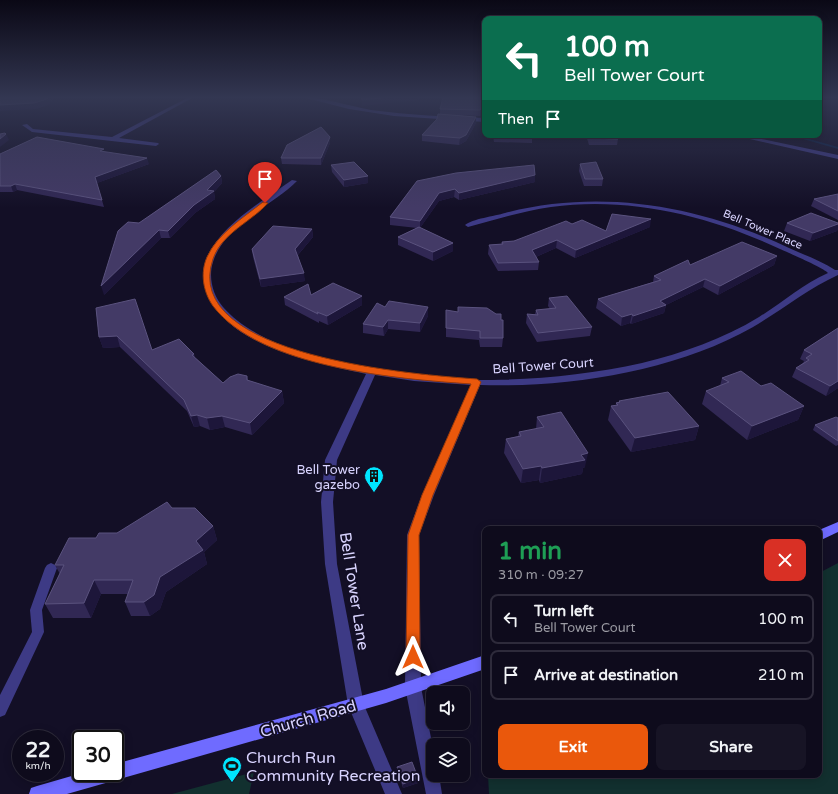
<!DOCTYPE html>
<meta charset="utf-8">
<style>
:root{--surface:#0e0b1c;--page:#171425;--text:#f1f3f6;--muted:#9b9ba3;--line:#2e2b3b;--accent:#ea580c}
body{margin:0;font-family:"Varela Round",sans-serif;background:var(--page);color:var(--text);height:100vh;display:flex;flex-direction:column;font-size:15px;white-space:nowrap}
*{box-sizing:border-box;margin:0}
p{font-size:13px;color:var(--muted)}
.icon{flex:none;width:22px;height:22px;fill:none;stroke:currentColor;stroke-width:2;stroke-linecap:round;stroke-linejoin:round}
.map{position:relative;flex:1;overflow:hidden}
.details{position:absolute;left:482px;top:526px;width:340px;height:252px;display:flex;flex-direction:column;background:var(--surface);border-radius:8px;box-shadow:0 2px 10px #0003,0 0 0 1px var(--line)}
.details>*{flex:none}
.banner{position:absolute;left:482px;top:16px;width:340px;height:122px;border-radius:8px;box-shadow:0 2px 10px #0003,0 0 0 1px var(--line);background:#0b6e4f;color:#fff;overflow:hidden}
.fabs{position:absolute;left:426px;top:686px;display:grid;gap:8px}
.fabs a{display:grid;place-items:center;width:44px;height:44px;border-radius:8px;background:var(--surface);box-shadow:0 2px 10px #0003,0 0 0 1px var(--line);font-size:20px}
.speed{position:absolute;left:12px;top:730px;display:flex;gap:8px;font-size:20px;font-weight:700;text-align:center}
.speed>*{display:grid;place-content:center;width:52px;height:52px;border-radius:50%;background:var(--surface);box-shadow:0 2px 10px #0003,0 0 0 1px var(--line);line-height:1}
.speed small{font-size:10px;font-weight:400}
.speed .limit{border:2px solid #111;border-radius:6px;background:#fff;color:#111}
.pin{position:absolute;display:grid;place-items:center;width:34px;height:34px;color:#fff;margin:-41px -17px;border-radius:50% 50% 50% 0;rotate:-45deg;box-shadow:0 0 4px #0007}
.pin .icon{rotate:45deg}
.me{position:absolute;width:44px;margin:-22px;rotate:0deg;stroke-linejoin:round;filter:drop-shadow(0 0 3px #0008)}
.turn{display:flex;align-items:center;gap:14px;height:84px;padding:0 16px;font-size:18px}
.turn .icon{width:52px;height:52px;stroke-width:2.5}
.turn b{display:block;font-size:28px;line-height:34px}
.then{display:flex;align-items:center;height:38px;padding:0 16px;background:#0003;gap:8px;font-size:15px}
.round{display:grid;place-items:center;flex:none;width:42px;height:42px;border-radius:8px;background:var(--page)}
.head{display:flex;align-items:center;justify-content:space-between;height:68px;padding:0 16px}
h1{font-size:24px;font-weight:700;line-height:30px;color:#1e9e55}
.button{display:flex;gap:8px;margin-top:auto;padding:8px 16px}
.button a{flex:1;height:46px;border-radius:8px;background:var(--accent);color:#fff;font-size:16px;font-weight:700;line-height:46px;text-align:center}
.button a+a{background:var(--page);color:var(--text)}
ul{padding:0;list-style:none}
li{display:flex;align-items:center;gap:12px;height:50px;margin:0 8px 6px;padding:0 8px;border:2px solid var(--line);border-radius:8px}
li div{flex:1}
li b{display:block;font-size:15px}
li em{font-style:normal}
.map>svg:first-child{display:block}
.green{fill:#12302f}
.lines{fill:none;stroke-linecap:round;stroke-linejoin:round}
.stream{fill:#0c2248;fill-rule:evenodd}
.lane{fill:#3d3a85;fill-rule:evenodd}
.street{fill:#3d3a85;fill-rule:evenodd}
.secondary{fill:#6f6bff;fill-rule:evenodd}
.wall{fill:#312854}
.shaded-wall{fill:#1d163a}
.building{fill:#433a66;stroke:#5a527e}
.route{fill:#ea580c;stroke:#983908}
.labels{text-anchor:middle;stroke-width:4;stroke-linejoin:round;paint-order:stroke}
.far-street-label{font-size:11px;fill:#d9d4ff;stroke:#130f26}
.street-label{font-size:13px;fill:#d9d4ff;stroke:#130f26}
.poi-label{font-size:13px;fill:#d9d4ff;stroke:#130f26;text-anchor:end}
.near-street-label{font-size:16px;fill:#d9d4ff;stroke:#130f26}
.near-poi-label{font-size:16px;fill:#d9d4ff;stroke:#130f26;text-anchor:start}
</style>
<div class="map">
<svg width="838" height="794" viewBox="0 0 838 794">
<rect width="100%" height="100%" fill="#130f26"/>
<g class="green">
<path d="M838 563V794H489L488 775H819V573Z"/>
<path d="M254 772 249 794H172Z"/>
</g>
<g class="lines">
<path class="stream" d="M789 135H795L838 147V149Z"/>
<path class="lane" d="M51 563 55 565 57 568 42 610 44 632 5 715 0 717V695L32 632 30 610 45 568 47 565Z"/>
<g class="street">
<path d="M189 97H194L119 138 158 143 159 144 156 146 32 132 22 125 27 124 33 129 112 137Z"/>
<path d="M302 97C322 97 350 106 371 110 409 115 447 117 485 118V122L394 116 349 109Z"/>
<path d="M732 135H743L838 155V159Z"/>
<path d="M292 180 297 181C272 206 224 225 213 262 208 278 213 295 223 307 272 364 420 380 492 380 543 379 593 374 642 363 683 353 723 339 759 317 782 303 803 284 828 273 824 268 789 253 780 249 710 216 629 196 551 207 522 211 495 220 468 227L465 225C472 219 495 216 505 213 602 188 700 206 789 248 804 255 822 261 835 270H838V275C803 291 774 317 740 334 664 373 564 388 480 385L434 495 419 535 421 687 433 748V775H439L442 794H426L405 687 407 535 422 495 471 385 414 381 375 375 337 460 333 502 337 564 364 705 402 794H385L348 705 325 564 321 502 325 460 366 374C316 363 235 348 209 298 202 285 201 270 207 257 223 223 263 201 292 180Z"/>
</g>
<g class="secondary">
<path d="M838 522V532L819 541V530Z"/>
<path d="M485 655V669L386 703 67 794H29L31 788 37 786 82 773H115V764L386 689Z"/>
</g>
</g>
<g class="wall">
<path d="M485 97V107L480 116 459 115 476 117V123L466 141 459 145 422 141V135L437 119 440 114V109Z"/>
<path d="M493 135H532V143L494 142Z"/>
<path d="M586 135H615L618 139 617 145H589Z"/>
<path d="M330 137V143L321 165 282 164 281 158Z"/>
<path d="M105 152 149 164 97 183 104 207 17 190 13 192H0V154Z"/>
<path d="M580 164 603 179 602 186H584L579 171Z"/>
<path d="M331 165 368 176V183L344 187 332 172Z"/>
<path d="M221 176 222 183 214 192 215 199 195 213 170 238H161L104 295 139 223Z"/>
<path d="M417 181 535 182 459 200 454 197 439 201 420 228 453 243V251L433 261 398 245V237L417 228 390 225V217Z"/>
<path d="M838 194V220L811 206 814 199Z"/>
<path d="M787 223H838V228L837 231 810 241 784 231Z"/>
<path d="M572 224 606 231 650 227 575 258 556 248 536 257 539 262 538 270 498 271 488 254 489 245 501 244 502 242 514 241Z"/>
<path d="M312 229 313 237 298 255 305 281 261 287 253 257 252 249Z"/>
<path d="M777 256 774 265 718 295 703 287 666 305 664 313 631 324 630 323 621 326 596 308 598 299 653 282 654 276 690 265Z"/>
<path d="M311 295 362 296V305L328 325 319 321V323L285 305 284 297Z"/>
<path d="M549 298 592 327 590 336 537 342 526 323 527 314H535L536 310 550 309 548 306Z"/>
<path d="M385 307 428 316 420 332 388 329 384 336 363 333V324Z"/>
<path d="M96 308 152 350 194 354 195 358 223 383 247 376 248 381 282 391 284 403 252 435 225 427 210 430 200 426 194 427 187 411 120 347 103 348 99 337Z"/>
<path d="M446 310 503 338 502 347H480L479 340 446 337Z"/>
<path d="M838 328V388L826 396 792 377 796 368 803 363 804 361 800 359 804 350Z"/>
<path d="M722 378 761 386 804 406 798 420 747 440 702 404 706 391 720 386Z"/>
<path d="M619 401 699 426 695 440 631 452 608 420 611 406 616 405V403L619 402Z"/>
<path d="M537 417 585 467 583 468 582 474 540 483 539 480 521 483 504 453 506 439 518 436 519 432 536 429Z"/>
<path d="M838 418V445L836 446 813 430 815 425Z"/>
<path d="M172 508 213 526 217 540 204 552 207 564 166 592 160 609 150 616H131L125 602 128 594H101L91 618H53L45 604 60 574 55 565 96 538 117 533Z"/>
<path d="M397 767 418 778V783L403 788 398 772Z"/>
</g>
<g class="shaded-wall">
<path d="M49 97H54L49 105 36 109 0 111V105Z"/>
<path d="M389 97H419V100L362 106V100Z"/>
<path d="M485 101V107L480 116V110Z"/>
<path d="M476 117V123L466 141 459 145 460 138Z"/>
<path d="M6 134 9 140 0 147V139Z"/>
<path d="M330 137V143L321 165V158Z"/>
<path d="M147 158 149 164 97 183 95 177Z"/>
<path d="M535 175V182L459 200V193Z"/>
<path d="M221 176 222 183 214 192 215 199 195 213 170 238 168 231Z"/>
<path d="M368 176V183L344 187V180Z"/>
<path d="M15 184 17 190 13 192 11 186Z"/>
<path d="M455 189 454 197 439 201 420 228V221L439 193Z"/>
<path d="M651 219 650 227 575 258 576 250Z"/>
<path d="M838 224V228L837 231 810 241 813 233Z"/>
<path d="M312 229 313 237 296 257 295 249Z"/>
<path d="M159 230 161 238 104 295 101 286Z"/>
<path d="M557 240 556 248 531 259 532 250Z"/>
<path d="M453 243V251L433 261V252Z"/>
<path d="M777 256 774 265 718 295 720 286Z"/>
<path d="M304 273 305 281 261 287 260 279Z"/>
<path d="M705 279 703 287 666 305 664 313 631 324 633 316 660 301Z"/>
<path d="M362 296V305L328 325 327 316Z"/>
<path d="M428 307V316L420 332V323Z"/>
<path d="M632 314 630 323 621 326 622 317Z"/>
<path d="M388 320V329L384 336 383 327Z"/>
<path d="M117 336 120 347 103 348 99 337Z"/>
<path d="M838 381V388L826 396 830 386Z"/>
<path d="M282 391 284 403 252 435 250 423Z"/>
<path d="M804 406 798 420 747 440 752 426Z"/>
<path d="M197 415 200 426 194 427 191 416Z"/>
<path d="M222 416 225 427 210 430 207 418Z"/>
<path d="M699 426 695 440 631 452 635 438Z"/>
<path d="M588 453 585 467 583 468 582 474 540 483 542 468 581 455Z"/>
<path d="M541 466 539 480 521 483 523 469Z"/>
<path d="M213 526 217 540 204 552 207 564 166 592 160 609 150 616 144 602 160 577 196 541Z"/>
<path d="M94 580 101 594 91 618 84 603Z"/>
<path d="M418 778V783L403 788V784Z"/>
</g>
<g class="building">
<path d="M0 97H49L47 99 34 103 0 105Z"/>
<path d="M361 97H389L362 100Z"/>
<path d="M443 97H485V101L480 110 440 109Z"/>
<path d="M438 114 476 117 466 135 460 138 422 135 437 119Z"/>
<path d="M321 127 330 137 321 158H281L287 145Z"/>
<path d="M5 133 6 134 0 139V134Z"/>
<path d="M494 135H532V136Z"/>
<path d="M589 135H615L618 139 590 138Z"/>
<path d="M37 137 104 149 100 151 147 158 95 177 102 200 15 184 11 186H0V154Z"/>
<path d="M354 162 368 176 344 180 331 165Z"/>
<path d="M596 162 603 179H585L580 164Z"/>
<path d="M534 165 535 175 459 193 455 189 439 193 420 221 390 217 417 181 456 173Z"/>
<path d="M216 170 221 176 207 190 214 191 194 205 168 231 159 230 101 286 118 231 128 222 139 223Z"/>
<path d="M838 194V211L814 199Z"/>
<path d="M811 213 838 223V224L813 233 787 223Z"/>
<path d="M612 214 651 219 576 250 557 240 532 250 539 262 498 263 489 245 503 244 502 242 514 241 566 221 572 224 582 220 606 231Z"/>
<path d="M273 226 312 229 295 249 304 273 260 279 252 249Z"/>
<path d="M419 227 453 243 433 252 398 237Z"/>
<path d="M742 242 777 256 720 286 705 279 660 301 666 305 633 316 632 314 622 317 598 299 661 280 654 276 688 260 690 265Z"/>
<path d="M333 283 362 296 327 316 317 312 318 314 284 297 308 284 311 295Z"/>
<path d="M567 296 592 327 538 333 527 314 538 315 536 310 556 308 549 298Z"/>
<path d="M135 299 152 350 179 339 194 354 192 355 223 383 230 377 238 374 247 376V380L282 391 250 423 222 416 207 418 197 415 191 416 184 400 117 336 99 337 96 308Z"/>
<path d="M389 301 428 307 420 323 388 320 383 327 363 324 377 303 385 307Z"/>
<path d="M458 307 487 308 496 314H501V320H503V338H480V331L446 328V310L458 312Z"/>
<path d="M838 328V381L830 386 796 368 809 360 806 358 812 354 804 350Z"/>
<path d="M741 371 761 386 771 383 804 406 752 426 706 391 729 382 722 378Z"/>
<path d="M668 392 699 426 635 438 611 406 618 405 616 403 620 402 619 401Z"/>
<path d="M561 412 588 453 581 455 585 460 542 468 541 466 523 469 506 439 521 436 519 432 544 427 537 417Z"/>
<path d="M836 417 838 418V441L815 425Z"/>
<path d="M167 502 172 508H195L213 526 196 541 203 550 160 577 154 595 144 602H125L133 580H94L84 603 45 604 64 565H55L69 538H96L99 533H117Z"/>
<path d="M412 762 418 778 403 784 397 767Z"/>
</g>
<linearGradient id="sky" x2="0" y2="1"><stop stop-color="#0a0815"/><stop offset="0.47" stop-color="#333752"/><stop offset="1" stop-color="#333752" stop-opacity="0"/></linearGradient>
<rect width="838" height="208" fill="url(#sky)"/>
<path class="route" d="M263 202 268 203C251 222 222 233 213 259 179 357 420 375 477 379L481 382 433 495 419 535 420 657 418 661 413 663 408 661 406 657 408 535 422 495 471 384C399 379 260 368 213 306 203 292 200 273 207 257 218 233 243 218 263 202Z"/>
<defs>
<symbol id="building-pin" viewBox="-11 -11 22 30"><path d="M0 17L-7.5 6A9.5 9.5 0 1 1 7.5 6Z" fill="#00e5ff" stroke="#130f26"/><path d="M-4-6H4V6H1V3H-1V6H-4ZM-2.5-4.3h1.7v1.8h-1.7ZM.8-4.3h1.7v1.8H.8ZM-2.5-1h1.7V.8h-1.7ZM.8-1h1.7V.8H.8Z" fill="#111"/></symbol>
<symbol id="stadium-pin" viewBox="-11 -11 22 30"><path d="M0 17L-7.5 6A9.5 9.5 0 1 1 7.5 6Z" fill="#00e5ff" stroke="#130f26"/><path d="M0-5a6.5 5 0 1 0 0 10a6.5 5 0 1 0 0-10ZM-3.5-1.8h7v3.6h-7Z" fill="#111"/></symbol>
</defs>
<g fill-rule="evenodd">
<use href="#building-pin" x="363" y="465" width="22" height="30"/>
<use href="#stadium-pin" x="221" y="755" width="22" height="30"/>
</g>
<g class="labels">
<g class="far-street-label">
<text transform="translate(763 229) rotate(23)" y="4">Bell Tower Place</text>
</g>
<g class="street-label">
<text transform="translate(543 365) rotate(-4)" y="5">Bell Tower Court</text>
</g>
<g class="poi-label">
<text x="360" y="474">Bell Tower<tspan x="360" dy="15">gazebo</tspan></text>
</g>
<g class="near-street-label">
<text transform="translate(355 591) rotate(81)" y="6">Bell Tower Lane</text>
<text transform="translate(308 718) rotate(-16)" y="6">Church Road</text>
</g>
<g class="near-poi-label">
<text x="246" y="763">Church Run<tspan x="246" dy="18">Community Recreation</tspan></text>
</g>
</g>
</svg>
<div class="fabs">
<a><svg class="icon" aria-label="sound" viewBox="0 0 24 24"><path d="M4 9h4l5-4v14l-5-4H4zM17 9q2 3 0 6"/></svg></a>
<a><svg class="icon" aria-label="layers" viewBox="0 0 24 24"><path d="M12 4l9 5-9 5-9-5zM3 14l9 5 9-5"/></svg></a>
</div>
<div class="speed"><div>22<small>km/h</small></div><div class="limit">30</div></div>
<div class="pin" style="left:265px;top:203px;background:#d93025"><svg class="icon" aria-label="arrive" viewBox="0 0 24 24"><path d="M6 21V4h12l-3 4 3 4H6"/></svg></div>
<svg class="me" style="left:413px;top:657px" viewBox="-20 -20 40 40"><path d="M0-17L14 15 0 8-14 15z" fill="#ea580c" stroke="#fff" stroke-width="4"/></svg>
<div class="banner">
<div class="turn"><svg class="icon" aria-label="left" viewBox="0 0 24 24"><path d="M17 20v-9H6M10 6l-5 5 5 5"/></svg><div><b>100 m</b>Bell Tower Court</div></div>
<div class="then">Then<svg class="icon" aria-label="arrive" viewBox="0 0 24 24"><path d="M6 21V4h12l-3 4 3 4H6"/></svg></div>
</div>
<section class="details">
<div class="head"><div><h1>1 min</h1><p>310 m · 09:27</p></div><a class="round" style="background:#d93025;color:#fff"><svg class="icon" aria-label="close" viewBox="0 0 24 24"><path d="M6 6l12 12M18 6L6 18"/></svg></a></div>
<ul>
<li><svg class="icon" aria-label="left" viewBox="0 0 24 24"><path d="M17 20v-9H6M10 6l-5 5 5 5"/></svg><div><b>Turn left</b><p>Bell Tower Court</p></div><em>100 m</em></li>
<li><svg class="icon" aria-label="arrive" viewBox="0 0 24 24"><path d="M6 21V4h12l-3 4 3 4H6"/></svg><div><b>Arrive at destination</b></div><em>210 m</em></li>
</ul>
<div class="button"><a>Exit</a><a>Share</a></div>
</section>
</div>
